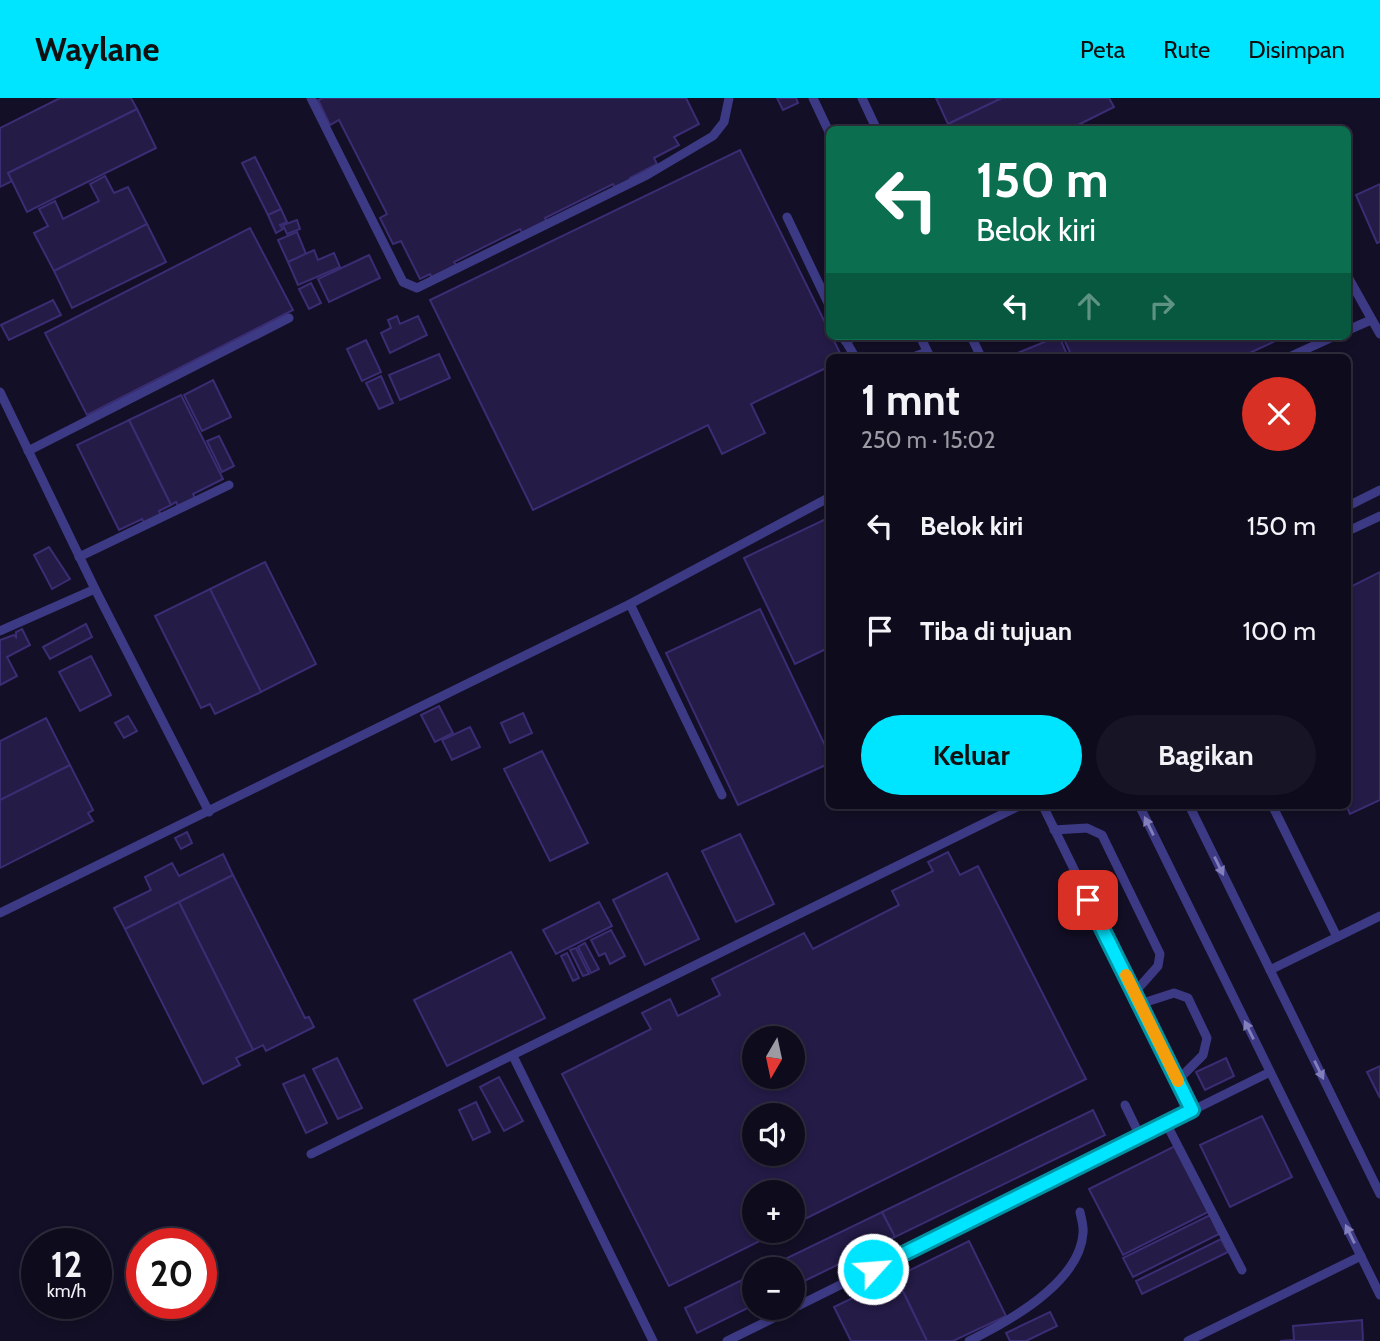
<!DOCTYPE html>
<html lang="id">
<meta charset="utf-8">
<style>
:root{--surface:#0e0b1c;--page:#171425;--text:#f1f3f6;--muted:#9b9ba3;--line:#2e2b3b;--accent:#00e5ff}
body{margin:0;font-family:Cabin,sans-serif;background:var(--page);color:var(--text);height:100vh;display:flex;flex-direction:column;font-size:26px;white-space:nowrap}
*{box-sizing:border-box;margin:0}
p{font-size:23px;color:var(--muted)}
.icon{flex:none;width:38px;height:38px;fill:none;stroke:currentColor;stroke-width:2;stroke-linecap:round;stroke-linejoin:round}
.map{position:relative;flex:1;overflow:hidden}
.side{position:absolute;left:826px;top:256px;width:525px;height:455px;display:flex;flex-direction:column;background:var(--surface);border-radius:10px;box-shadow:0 4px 10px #0003,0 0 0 2px var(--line)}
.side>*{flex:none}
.top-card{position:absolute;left:826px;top:28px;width:525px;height:214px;border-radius:10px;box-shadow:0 4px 10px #0003,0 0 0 2px var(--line);background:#0b6e4f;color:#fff;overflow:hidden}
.needle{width:46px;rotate:189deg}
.tools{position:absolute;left:742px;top:928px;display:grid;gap:14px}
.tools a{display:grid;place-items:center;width:63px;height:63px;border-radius:50%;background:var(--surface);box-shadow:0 4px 10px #0003,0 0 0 2px var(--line);font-size:35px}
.speed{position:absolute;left:21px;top:1130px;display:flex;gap:14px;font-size:35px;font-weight:700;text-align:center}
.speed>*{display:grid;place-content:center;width:91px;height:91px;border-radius:50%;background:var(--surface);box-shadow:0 4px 10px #0003,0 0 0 2px var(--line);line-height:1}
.speed small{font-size:18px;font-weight:400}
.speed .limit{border:10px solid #d22;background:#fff;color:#111}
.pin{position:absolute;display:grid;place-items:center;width:60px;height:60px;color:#fff;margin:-30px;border-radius:14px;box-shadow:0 4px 10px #0006}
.me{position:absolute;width:77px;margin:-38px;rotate:64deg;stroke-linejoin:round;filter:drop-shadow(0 0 5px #0008)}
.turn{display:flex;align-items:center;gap:24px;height:147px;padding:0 35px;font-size:32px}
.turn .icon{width:91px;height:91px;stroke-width:2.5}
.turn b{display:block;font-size:49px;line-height:60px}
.lanes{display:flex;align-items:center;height:66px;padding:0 35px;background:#0003;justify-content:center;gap:35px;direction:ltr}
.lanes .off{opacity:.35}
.round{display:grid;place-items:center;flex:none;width:74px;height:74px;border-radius:37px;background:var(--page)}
.summary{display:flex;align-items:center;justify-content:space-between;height:119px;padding:0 35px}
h1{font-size:42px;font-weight:800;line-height:52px}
.cta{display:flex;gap:14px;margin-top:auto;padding:14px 35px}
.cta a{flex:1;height:80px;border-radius:42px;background:var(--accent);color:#111;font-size:28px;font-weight:800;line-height:80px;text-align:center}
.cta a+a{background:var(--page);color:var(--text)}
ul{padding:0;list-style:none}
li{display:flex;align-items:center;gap:21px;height:105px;padding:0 35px}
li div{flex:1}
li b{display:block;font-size:26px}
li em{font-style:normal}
header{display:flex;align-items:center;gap:42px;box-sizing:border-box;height:98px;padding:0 35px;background:var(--accent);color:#111}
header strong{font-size:33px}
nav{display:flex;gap:38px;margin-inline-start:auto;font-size:24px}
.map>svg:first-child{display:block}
.building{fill:#241b47;stroke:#3b2d73;stroke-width:2;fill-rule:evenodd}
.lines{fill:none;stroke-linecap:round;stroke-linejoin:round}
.service{stroke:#3d3a85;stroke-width:9}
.oneway{fill:#837fbc}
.route-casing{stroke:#0095a6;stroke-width:18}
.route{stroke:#00e5ff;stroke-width:12}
.slow{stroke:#f59e0b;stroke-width:12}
</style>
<header>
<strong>Waylane</strong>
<nav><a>Peta</a><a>Rute</a><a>Disimpan</a></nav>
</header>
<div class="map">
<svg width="1380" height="1243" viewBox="0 0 1380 1243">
<rect width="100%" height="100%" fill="#130f26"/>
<g class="building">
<path d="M60 0H131L137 11 8 75 12 83 0 89V30Z"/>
<path d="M323 0H686L699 26 674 39 679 47 654 60 657 66 630 80 632 84 616 92 613 86 545 120 547 124 523 136 520 131 454 164 457 168 432 180 430 176 420 181 401 143 393 146 380 120 387 116 339 22 330 27 318 2Z"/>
<path d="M777 0H796L798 5 783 12Z"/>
<path d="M936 0H1002L948 26Z"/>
<path d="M1002 0H1109L1114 9 1068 32H951L948 26Z"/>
<path d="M137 11 156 50 27 114 8 75Z"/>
<path d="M740 52 842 259H830V268L751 306 765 335 722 356 708 327 533 412 430 202Z"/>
<path d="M255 59 281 111 268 117 242 65Z"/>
<path d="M105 78 114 95 128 89 147 126 54 173 34 135 48 128 39 111 55 103 63 121 99 103 90 86Z"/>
<path d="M1380 86V144L1377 145 1356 97Z"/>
<path d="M281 111 287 124 280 127 283 131 276 135 268 117Z"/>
<path d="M297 122 300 131 287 136 283 127Z"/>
<path d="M147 126 166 164 72 210 54 173Z"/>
<path d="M250 130 293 212 87 317 45 235Z"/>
<path d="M297 134 306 156 288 164 278 142Z"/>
<path d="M314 152 318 162 334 155 340 169 298 187 288 164Z"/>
<path d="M369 157 380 180 329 204 318 181Z"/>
<path d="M311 185 321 205 309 211 299 191Z"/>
<path d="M53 202 61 217 9 242 1 227Z"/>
<path d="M397 218 400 226 418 218 427 237 390 255 381 235 391 230 388 222Z"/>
<path d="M1059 238 1068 259H1011L1010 258Z"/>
<path d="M1070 238H1286L1241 259H1072L1064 241Z"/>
<path d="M366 242 381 274 362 283 347 251Z"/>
<path d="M439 256 450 280 400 302 389 277Z"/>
<path d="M381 278 393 305 379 311 366 285Z"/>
<path d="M213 282 231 319 202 333 184 297Z"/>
<path d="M181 297 223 381 193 396 195 400 178 408 176 404 171 407 129 322Z"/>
<path d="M129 322 171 407 159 413 161 417 144 425 142 421 119 432 77 347Z"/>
<path d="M219 338 234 368 222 374 207 343Z"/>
<path d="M830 419V549L795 566 744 460Z"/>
<path d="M49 449 70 481 52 491 34 457Z"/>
<path d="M265 464 316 566 261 594 210 491Z"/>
<path d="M1380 474V702L1350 716 1346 707 1348 490Z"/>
<path d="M210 491 261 594 215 616 210 606 201 610 155 518Z"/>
<path d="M760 511 830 658V665L738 707 666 555Z"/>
<path d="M86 526 92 539 50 561 43 549Z"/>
<path d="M22 531 30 547 7 559 17 578 0 587V542L14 537 16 539V534Z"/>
<path d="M91 558 111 597 80 613 59 574Z"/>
<path d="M439 608 453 635 435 644 421 617Z"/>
<path d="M523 615 532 635 510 645 501 625Z"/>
<path d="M128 618 137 633 124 640 115 625Z"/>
<path d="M46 620 70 667 0 702V643Z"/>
<path d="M470 629 480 649 452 662 442 642Z"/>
<path d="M542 653 588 745 550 763 504 671Z"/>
<path d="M70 667 93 712 88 715 93 723 0 770V702Z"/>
<path d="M187 734 192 745 181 751 175 740Z"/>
<path d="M740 736 774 806 736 824 702 753Z"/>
<path d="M948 754 960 777 978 768 1086 981 793 1127V1094H754V1132H782L669 1188 562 976 651 931 642 915 670 901 678 918 720 897 712 881 804 835 813 851 899 807 892 793 933 773 928 764ZM754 940H793V978H754ZM754 1017H793V1055H754Z"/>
<path d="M223 756 233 777 125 831 114 810 151 792 145 779 172 765 179 778Z"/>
<path d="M667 775 699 841 645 867 613 802Z"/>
<path d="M233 777 305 920 309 919 314 929 266 953 263 947 253 952 179 804Z"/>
<path d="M179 804 253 952 236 960 240 967 203 986 125 831Z"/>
<path d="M599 804 612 828 556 856 543 832Z"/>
<path d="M611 832 625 858 610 866 605 855 599 858 591 842Z"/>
<path d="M585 845 599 871 591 875 578 849Z"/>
<path d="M576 850 589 876 583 878 570 852Z"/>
<path d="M511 854 545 920 447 968 414 902Z"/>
<path d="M567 855 579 880 573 883 561 858Z"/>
<path d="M337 960 362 1010 338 1021 313 971Z"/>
<path d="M1226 960 1234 978 1205 992 1196 974Z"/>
<path d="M1380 968V1000L1367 974Z"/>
<path d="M304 977 327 1025 306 1035 283 986Z"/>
<path d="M499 979 523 1023 504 1033 480 989Z"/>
<path d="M476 1004 490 1034 473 1042 459 1012Z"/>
<path d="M1093 1012 1105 1037 895 1139 882 1114Z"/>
<path d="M1262 1018 1292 1079 1230 1109 1200 1047Z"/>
<path d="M1175 1048 1208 1114 1123 1157 1089 1091Z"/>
<path d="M882 1114 895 1139 798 1186 793 1171 785 1161Z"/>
<path d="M1210 1117 1219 1136 1133 1179 1123 1160Z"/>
<path d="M1221 1141 1228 1154 1142 1196 1136 1183Z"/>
<path d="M969 1143 1006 1218 953 1243H927L896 1179Z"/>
<path d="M754 1176V1207L697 1235 685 1210Z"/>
<path d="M896 1179 927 1243H851L834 1209Z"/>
<path d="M1050 1214 1057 1228 1026 1243H1010L1006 1235Z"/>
<path d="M1362 1222 1363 1243H1280L1294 1242 1293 1228Z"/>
</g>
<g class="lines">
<g class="service">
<path d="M311 0 403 184 417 190 647 77 713 38 724 24 729 0"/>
<path d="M813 0 830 36"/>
<path d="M862 0 877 32"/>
<path d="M787 119 830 209"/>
<path d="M1348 179 1380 236"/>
<path d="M1348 232 1371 222"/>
<path d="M843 238 855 259"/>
<path d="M920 238 930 259"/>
<path d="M971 238 981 259"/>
<path d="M845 243 856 238"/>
<path d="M913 259 927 254"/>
<path d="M1289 259 1335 238"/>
<path d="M0 294 95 491 209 714"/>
<path d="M28 353 289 220"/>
<path d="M1348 408 1380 392"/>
<path d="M1348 433 1380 418"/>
<path d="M79 459 229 387"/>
<path d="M630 506 722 697"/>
<path d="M0 533 95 491"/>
<path d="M1038 707 1043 708 1192 1012"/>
<path d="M1139 707 1380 1197"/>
<path d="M1189 707 1380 1096"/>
<path d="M1272 707 1337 839"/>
<path d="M1054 732 1087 730 1102 737 1160 856 1158 868 1134 895"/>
<path d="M0 815 630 506 830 399"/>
<path d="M1270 872 1380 818"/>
<path d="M1140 906 1174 895 1188 900 1207 940 1203 957 1178 982"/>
<path d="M513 958 653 1243"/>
<path d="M1125 1007 1140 1038"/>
<path d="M1166 1025 1242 1172"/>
<path d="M311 1056 1021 707"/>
<path d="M727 1243 1270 974"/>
<path d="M969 1243C1008 1224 1080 1184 1083 1135 1084 1128 1081 1120 1080 1114"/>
<path d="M1188 1243 1361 1158"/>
</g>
</g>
<defs><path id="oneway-solid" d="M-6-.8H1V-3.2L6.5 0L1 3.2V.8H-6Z" transform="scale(1.75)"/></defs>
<g class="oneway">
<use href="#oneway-solid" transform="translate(1149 728) rotate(-116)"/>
<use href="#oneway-solid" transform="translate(1219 768) rotate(64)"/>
<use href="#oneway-solid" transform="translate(1249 932) rotate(-116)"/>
<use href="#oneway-solid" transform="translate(1319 972) rotate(64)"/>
<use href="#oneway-solid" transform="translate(1350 1136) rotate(-116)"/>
</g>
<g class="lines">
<defs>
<path id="route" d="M873 1171 1192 1012 1088 802"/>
</defs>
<use href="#route" class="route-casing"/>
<use href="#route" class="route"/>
<path class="slow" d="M1126 877 1178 983"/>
</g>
</svg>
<div class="tools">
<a><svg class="needle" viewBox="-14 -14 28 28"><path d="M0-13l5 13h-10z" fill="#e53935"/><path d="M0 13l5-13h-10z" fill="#9b9ba3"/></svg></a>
<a><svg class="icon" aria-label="sound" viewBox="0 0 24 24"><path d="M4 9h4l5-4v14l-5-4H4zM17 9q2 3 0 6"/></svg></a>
<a>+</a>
<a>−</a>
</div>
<div class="speed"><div>12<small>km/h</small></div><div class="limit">20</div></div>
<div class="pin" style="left:1088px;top:802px;background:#d93025"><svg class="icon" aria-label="arrive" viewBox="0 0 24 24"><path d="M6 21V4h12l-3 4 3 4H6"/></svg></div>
<svg class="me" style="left:873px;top:1171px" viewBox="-20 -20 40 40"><circle r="17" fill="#00e5ff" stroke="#fff" stroke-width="3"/><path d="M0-11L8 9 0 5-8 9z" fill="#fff"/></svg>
<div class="top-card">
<div class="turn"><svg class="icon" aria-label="left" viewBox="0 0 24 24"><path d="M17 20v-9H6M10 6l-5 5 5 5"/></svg><div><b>150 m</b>Belok kiri</div></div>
<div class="lanes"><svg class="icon" aria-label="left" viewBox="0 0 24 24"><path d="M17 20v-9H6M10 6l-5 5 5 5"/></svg><svg class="icon off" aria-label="ahead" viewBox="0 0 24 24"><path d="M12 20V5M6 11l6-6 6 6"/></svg><svg class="icon off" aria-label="right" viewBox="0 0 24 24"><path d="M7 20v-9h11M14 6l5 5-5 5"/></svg></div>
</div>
<section class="side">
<div class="summary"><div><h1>1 mnt</h1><p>250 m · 15:02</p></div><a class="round" style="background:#d93025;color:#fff"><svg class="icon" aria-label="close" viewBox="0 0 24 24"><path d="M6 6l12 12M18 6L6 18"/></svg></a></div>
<ul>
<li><svg class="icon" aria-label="left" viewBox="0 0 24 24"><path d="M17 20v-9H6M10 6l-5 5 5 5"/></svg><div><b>Belok kiri</b></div><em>150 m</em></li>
<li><svg class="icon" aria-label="arrive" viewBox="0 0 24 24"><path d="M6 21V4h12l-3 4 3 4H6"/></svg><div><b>Tiba di tujuan</b></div><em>100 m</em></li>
</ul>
<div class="cta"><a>Keluar</a><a>Bagikan</a></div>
</section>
</div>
